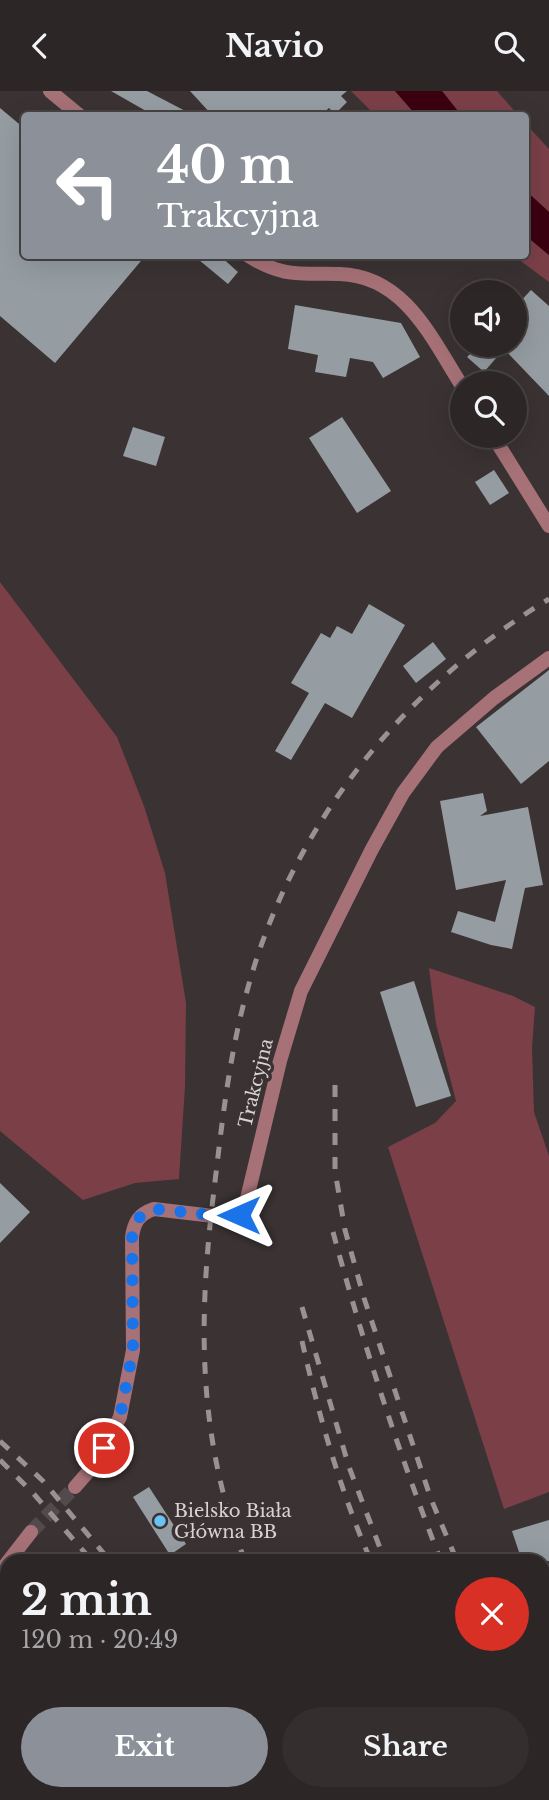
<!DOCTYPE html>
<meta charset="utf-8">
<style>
:root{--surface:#2c2626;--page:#342e2e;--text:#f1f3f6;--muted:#a6a5a7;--line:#484343;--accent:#8c9099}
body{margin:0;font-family:"Libre Baskerville",serif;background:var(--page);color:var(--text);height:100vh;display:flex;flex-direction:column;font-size:26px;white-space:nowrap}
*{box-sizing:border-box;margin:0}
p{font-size:23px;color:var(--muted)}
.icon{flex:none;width:38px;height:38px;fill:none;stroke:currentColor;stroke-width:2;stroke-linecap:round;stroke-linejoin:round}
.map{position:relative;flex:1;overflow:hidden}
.drawer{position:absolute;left:0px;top:1463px;width:550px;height:247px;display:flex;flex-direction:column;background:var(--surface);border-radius:21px 21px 0 0;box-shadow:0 7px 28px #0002,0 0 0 2px var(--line)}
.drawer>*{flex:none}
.banner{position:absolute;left:21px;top:21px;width:508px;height:147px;border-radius:7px;box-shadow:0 7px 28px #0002,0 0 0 2px var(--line);background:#8c9099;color:#fff;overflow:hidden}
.fabs{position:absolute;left:450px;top:189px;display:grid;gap:14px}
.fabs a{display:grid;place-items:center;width:77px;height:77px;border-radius:50%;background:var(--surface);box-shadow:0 7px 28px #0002,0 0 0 2px var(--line);font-size:35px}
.pin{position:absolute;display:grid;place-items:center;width:60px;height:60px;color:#fff;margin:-30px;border:4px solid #fff;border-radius:50%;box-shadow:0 2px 7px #0007}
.me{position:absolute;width:77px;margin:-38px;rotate:270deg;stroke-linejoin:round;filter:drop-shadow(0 0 5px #0008)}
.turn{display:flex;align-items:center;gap:24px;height:147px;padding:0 21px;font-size:32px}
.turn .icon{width:91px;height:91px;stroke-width:2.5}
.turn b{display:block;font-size:49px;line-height:60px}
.round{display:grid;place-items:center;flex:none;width:74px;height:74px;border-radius:37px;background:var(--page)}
.head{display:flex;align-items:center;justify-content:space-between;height:119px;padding:0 21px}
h1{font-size:42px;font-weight:700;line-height:52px}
.primary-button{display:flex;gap:14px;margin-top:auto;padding:14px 21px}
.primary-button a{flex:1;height:80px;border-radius:42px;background:var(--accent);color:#fff;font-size:28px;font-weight:700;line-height:80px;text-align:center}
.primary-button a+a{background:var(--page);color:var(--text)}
header{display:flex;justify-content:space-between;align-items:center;height:91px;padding:0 21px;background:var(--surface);font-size:32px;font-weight:700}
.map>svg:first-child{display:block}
.green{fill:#7b3f48}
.water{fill:#3b0111}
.building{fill:#959da2}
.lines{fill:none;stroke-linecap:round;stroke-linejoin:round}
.street-tunnel{stroke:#524a4b;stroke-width:14;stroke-dasharray:14 7;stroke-linecap:butt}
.street{stroke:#a67177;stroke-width:14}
.rail{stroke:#999293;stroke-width:5;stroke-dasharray:12 12;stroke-linecap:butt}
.route{stroke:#1a73e8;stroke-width:12;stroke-dasharray:0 21.6}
.poi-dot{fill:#6bc3f2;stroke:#3a3233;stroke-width:2.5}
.labels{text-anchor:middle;stroke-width:7;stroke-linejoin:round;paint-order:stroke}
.street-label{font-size:18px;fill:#d8d3d3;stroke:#3a3233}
.poi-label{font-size:18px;fill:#d8d3d3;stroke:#3a3233;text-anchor:start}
</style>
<header><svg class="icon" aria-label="back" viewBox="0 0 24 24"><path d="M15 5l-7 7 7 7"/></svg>Navio<svg class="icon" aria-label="search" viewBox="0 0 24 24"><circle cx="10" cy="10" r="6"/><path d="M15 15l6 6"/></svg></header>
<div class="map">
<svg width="549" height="1709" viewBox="0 0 549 1709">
<rect width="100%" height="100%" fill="#3a3233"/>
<g class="green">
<path d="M351 0H395L416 24H375Z"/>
<path d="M442 0H497L518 24H461Z"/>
<path d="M525 32 549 58V121L525 99Z"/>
<path d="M525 144 549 164V191L514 165 525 164Z"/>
<path d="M0 491 117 646 144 715 165 782 186 912 185 995 179 1088 135 1092 83 1109 0 1040Z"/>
<path d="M429 877 513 905 535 916 532 957 534 1021 549 1065V1401L504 1418 388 1056 435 1032 456 1010 436 933Z"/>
</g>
<g class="water">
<path d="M395 0H442L461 24H416Z"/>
<path d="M525 99 549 121V164L525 144Z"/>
</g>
<g class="building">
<path d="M111 0H147L193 24H153Z"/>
<path d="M190 0H347L341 5 347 11 335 23 329 17 321 24H212Z"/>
<path d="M0 17 24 37V164H146L55 272 0 225Z"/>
<path d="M193 164H219L238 181 228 193Z"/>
<path d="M531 199 549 215V305L504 258 484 281 467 266 479 254H514V217Z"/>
<path d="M295 214 401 232 420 266 383 287 373 271 350 267 346 286 315 281 318 264 288 258Z"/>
<path d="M342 326 391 400 357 422 309 347Z"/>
<path d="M133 336 165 346 156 375 123 365Z"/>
<path d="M494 379 509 402 490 414 475 391Z"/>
<path d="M369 513 405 534 352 627 325 612 291 669 275 660 309 602 291 592 321 542 330 547 337 535 352 543Z"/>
<path d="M433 551 446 568 416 592 403 575Z"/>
<path d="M549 579V670L521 693 476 636Z"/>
<path d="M483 702 487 720 480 725 528 716 543 794 525 797 512 858 491 854 451 841 458 820 495 831 506 789 456 799 440 710Z"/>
<path d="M414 890 451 1005 416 1016 380 901Z"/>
<path d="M0 1092 30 1121 0 1152Z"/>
<path d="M149 1396 186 1453 170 1464 133 1406Z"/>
<path d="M549 1429V1470H522L512 1440Z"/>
</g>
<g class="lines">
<path class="street-tunnel" d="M31 1441 75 1396"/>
<g class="street">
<path d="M50 0 79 24"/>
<path d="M247 164C282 187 301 182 340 183 405 185 432 248 462 295"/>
<path d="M493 345 549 435"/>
<path d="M75 1396 95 1373 120 1326 133 1259 132 1146C134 1131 139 1123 154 1118L230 1127 239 1124 245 1116 280 970 301 900 372 758 403 702 437 656 494 607 549 567"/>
<path d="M0 1481 31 1441"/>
<path d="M0 1640 7 1687 6 1709"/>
</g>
<g class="rail">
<path d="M335 994V1080L345 1139 364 1207 431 1408 457 1470"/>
<path d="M333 1141C363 1252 399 1363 441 1470"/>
<path d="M302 1216 349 1376 385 1470"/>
<path d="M302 1250C318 1322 341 1402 371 1470"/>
<path d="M0 1350 43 1390 110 1470"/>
<path d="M0 1369 33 1402 92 1470"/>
<path d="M245 1470C197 1346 198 1229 214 1099 222 1032 229 965 247 900 292 733 403 597 549 508"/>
<path d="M542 1613 549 1622"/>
<path d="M542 1634 549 1643"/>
<path d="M273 1703 277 1709"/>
<path d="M290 1703 295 1709"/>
<path d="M358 1703 363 1709"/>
<path d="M376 1703 381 1709"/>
<path d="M431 1703 437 1709"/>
<path d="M450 1703 455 1709"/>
<path d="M520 1703 526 1709"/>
</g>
</g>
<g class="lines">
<path class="route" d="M104 1357 120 1326 133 1259 132 1146C134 1131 139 1123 154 1118L230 1126 239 1124"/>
</g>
<circle class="poi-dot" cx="160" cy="1430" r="7"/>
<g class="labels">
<g class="street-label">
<text transform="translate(256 992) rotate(-76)" y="6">Trakcyjna</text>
</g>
<g class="poi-label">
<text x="174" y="1426">Bielsko Biała<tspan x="174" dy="21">Główna BB</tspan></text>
</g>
</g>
</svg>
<div class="fabs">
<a><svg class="icon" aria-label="sound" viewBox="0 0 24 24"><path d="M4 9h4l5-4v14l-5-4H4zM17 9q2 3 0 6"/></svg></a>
<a><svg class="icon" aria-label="search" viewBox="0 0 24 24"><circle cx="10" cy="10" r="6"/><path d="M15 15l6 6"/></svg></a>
</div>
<div class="pin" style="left:104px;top:1357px;background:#d93025"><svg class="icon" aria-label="arrive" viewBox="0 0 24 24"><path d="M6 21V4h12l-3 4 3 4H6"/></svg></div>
<svg class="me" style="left:239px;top:1124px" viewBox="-20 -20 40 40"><path d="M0-17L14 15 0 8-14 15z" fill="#1a73e8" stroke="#fff" stroke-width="4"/></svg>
<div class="banner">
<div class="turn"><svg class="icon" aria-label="left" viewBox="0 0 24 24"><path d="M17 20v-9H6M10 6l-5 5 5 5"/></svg><div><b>40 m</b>Trakcyjna</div></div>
</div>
<section class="drawer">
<div class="head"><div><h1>2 min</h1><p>120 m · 20:49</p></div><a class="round" style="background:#d93025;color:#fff"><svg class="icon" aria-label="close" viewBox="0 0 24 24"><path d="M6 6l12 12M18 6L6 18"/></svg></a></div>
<div class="primary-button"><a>Exit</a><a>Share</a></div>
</section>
</div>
